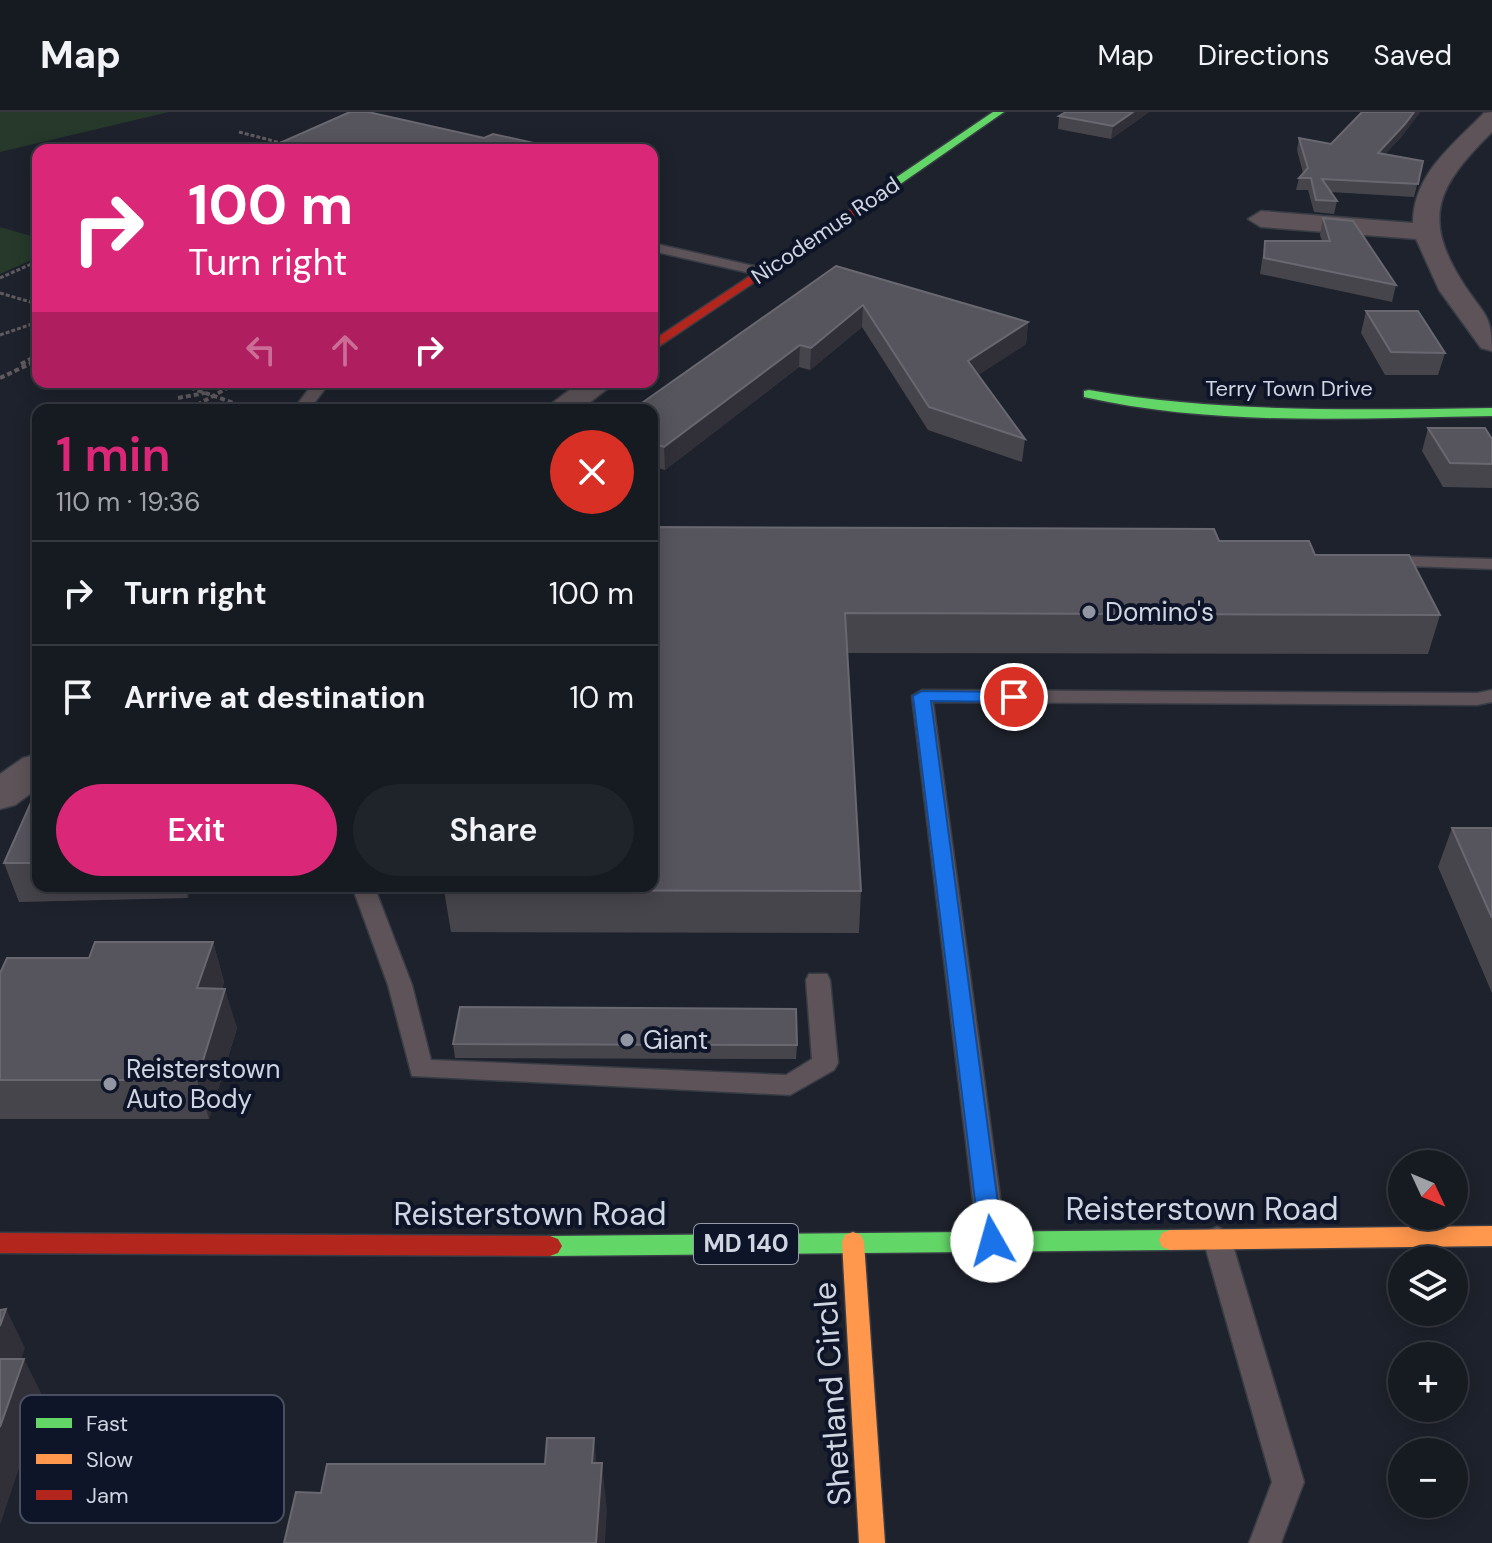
<!DOCTYPE html>
<meta charset="utf-8">
<style>
:root{--surface:#161a21;--page:#1f232a;--text:#f1f3f6;--muted:#9ea1a5;--line:#35383f;--accent:#db2777}
body{margin:0;font-family:"DM Sans",sans-serif;background:var(--page);color:var(--text);height:100vh;display:flex;flex-direction:column;font-size:30px;white-space:nowrap}
*{box-sizing:border-box;margin:0}
p{font-size:26px;color:var(--muted)}
.icon{flex:none;width:44px;height:44px;fill:none;stroke:currentColor;stroke-width:2;stroke-linecap:round;stroke-linejoin:round}
.map{position:relative;flex:1;overflow:hidden}
.details{position:absolute;left:32px;top:292px;width:626px;height:488px;display:flex;flex-direction:column;background:var(--surface);border-radius:16px;box-shadow:0 4px 20px #0003,0 0 0 2px var(--line)}
.details>*{flex:none}
.top-card{position:absolute;left:32px;top:32px;width:626px;height:244px;border-radius:16px;box-shadow:0 4px 20px #0003,0 0 0 2px var(--line);background:#db2777;color:#fff;overflow:hidden}
.needle{width:52px;rotate:134deg}
.tools{position:absolute;left:1388px;top:1038px;display:grid;gap:16px}
.tools a{display:grid;place-items:center;width:80px;height:80px;border-radius:50%;background:var(--surface);box-shadow:0 4px 20px #0003,0 0 0 2px var(--line);font-size:40px}
.pin{position:absolute;display:grid;place-items:center;width:68px;height:68px;color:#fff;margin:-34px;border:4px solid #fff;border-radius:50%;box-shadow:0 2px 8px #0007}
.me{position:absolute;width:88px;margin:-44px;rotate:353deg;stroke-linejoin:round;filter:drop-shadow(0 0 6px #0008)}
.turn{display:flex;align-items:center;gap:28px;height:168px;padding:0 24px;font-size:36px}
.turn .icon{width:104px;height:104px;stroke-width:2.5}
.turn b{display:block;font-size:56px;line-height:68px}
.lanes{display:flex;align-items:center;height:76px;padding:0 24px;background:#0003;justify-content:center;gap:40px;direction:ltr}
.lanes .off{opacity:.35}
.round{display:grid;place-items:center;flex:none;width:84px;height:84px;border-radius:42px;background:var(--page)}
.head{display:flex;align-items:center;justify-content:space-between;height:136px;padding:0 24px}
h1{font-size:48px;font-weight:600;line-height:60px;color:var(--accent)}
.cta{display:flex;gap:16px;margin-top:auto;padding:16px 24px}
.cta a{flex:1;height:92px;border-radius:48px;background:var(--accent);color:#fff;font-size:32px;font-weight:600;line-height:92px;text-align:center}
.cta a+a{background:var(--page);color:var(--text)}
ul{padding:0;list-style:none}
li{display:flex;align-items:center;gap:24px;height:104px;padding:0 24px;border-top:2px solid var(--line)}
li div{flex:1}
li b{display:block;font-size:30px}
li em{font-style:normal}
header{display:flex;align-items:center;gap:48px;box-sizing:border-box;height:112px;padding:0 40px;background:var(--surface);border-bottom:2px solid var(--line)}
header strong{font-size:38px}
nav{display:flex;gap:44px;margin-inline-start:auto;font-size:28px}
.map>svg:first-child{display:block}
.green{fill:#26392b}
.lines{fill:none;stroke-linecap:round;stroke-linejoin:round}
.lane-casing{stroke:#383c45;stroke-width:3}
.street-casing{stroke:#383c45;stroke-width:3}
.fast-casing{stroke:#383c45;stroke-width:3}
.slow-casing{stroke:#383c45;stroke-width:3}
.jam-casing{stroke:#383c45;stroke-width:3}
.path-far1{stroke:#605b60;stroke-width:3;stroke-dasharray:4 2;stroke-linecap:butt}
.path{stroke:#605b60;stroke-width:4;stroke-dasharray:5 3;stroke-linecap:butt}
.lane{fill:#5d5358;fill-rule:evenodd}
.street{fill:#5d5358;fill-rule:evenodd}
.fast{fill:#63d668;fill-rule:evenodd}
.slow{fill:#ff974d;fill-rule:evenodd}
.jam{fill:#b3261e;fill-rule:evenodd}
.wall{fill:#47454c}
.shaded-wall{fill:#313039}
.building{fill:#56545c;stroke:#696871;stroke-width:2}
.route{fill:#1a73e8;stroke:#114b97;stroke-width:2}
.poi-dot{fill:#9296a2;stroke:#0f1528;stroke-width:3}
.labels{text-anchor:middle;stroke-width:8;stroke-linejoin:round;paint-order:stroke}
.far-street-label{font-size:22px;fill:#d0d5e2;stroke:#0f1528}
.shield{fill:#0f1528;stroke:#969baa;stroke-width:2}
.shield-label{font-size:24px;font-weight:bold;fill:#d0d5e2}
.poi-label{font-size:26px;fill:#d0d5e2;stroke:#0f1528;text-anchor:start}
.near-street-label{font-size:32px;fill:#d0d5e2;stroke:#0f1528}
.key{fill:#0f1528;stroke:#494f60;stroke-width:2}
.key-label{font-size:22px;fill:#d0d5e2}
</style>
<header>
<strong>Map</strong>
<nav><a>Map</a><a>Directions</a><a>Saved</a></nav>
</header>
<div class="map">
<svg width="1492" height="1431" viewBox="0 0 1492 1431">
<rect width="100%" height="100%" fill="#1e222c"/>
<g class="green">
<path d="M0 0H169L0 40Z"/>
<path d="M0 115 38 126V145L0 162Z"/>
</g>
<g class="lines">
<defs>
<g id="lane">
<path d="M652 131 763 156 770 160 763 164 652 139Z"/>
<path d="M314 270H330L309 298H293Z"/>
<path d="M1385 444 1492 447V457L1379 453V445Z"/>
<path d="M922 578 1477 581 1492 578V590L1477 593 933 590 1006 1129 1002 1137 992 1141 982 1137 978 1129 912 584Z"/>
<path d="M352 774H374L412 873 431 948 786 963 812 947 806 868 809 862H827L830 868 838 951 834 958 790 983 412 964 388 873Z"/>
<path d="M1217 1115 1227 1119 1231 1127 1304 1370 1281 1431H1249L1272 1370 1203 1127 1207 1119Z"/>
</g>
<g id="street">
<path d="M1492 0V20C1439 73 1419 104 1465 174 1484 203 1492 202 1492 239L1481 236 1439 178 1416 127 1261 115 1248 107 1261 99 1413 111C1413 62 1453 33 1484 1Z"/>
<path d="M580 270H616L580 298H543Z"/>
<path d="M38 642V676L15 693 0 697V662L23 646Z"/>
</g>
<g id="fast">
<path d="M993 0H1004L896 75H888V71Z"/>
<path d="M1089 278C1223 301 1357 298 1492 296V304C1357 306 1217 315 1084 285V279Z"/>
<path d="M1170 1118 1178 1121 1181 1128 1178 1135 1170 1138 550 1144 542 1141 538 1134 542 1127 550 1124Z"/>
</g>
<g id="slow">
<path d="M1492 1114V1134L1170 1138 1162 1135 1159 1128 1162 1121 1170 1118Z"/>
<path d="M853 1120 861 1123 864 1130 885 1431H859L842 1130 845 1123Z"/>
</g>
<g id="jam">
<path d="M892 70 897 73 896 75 652 239V229Z"/>
<path d="M0 1121 550 1124 558 1127 562 1134 558 1141 550 1144 0 1141Z"/>
</g>
</defs>
<use href="#lane" class="lane-casing"/>
<use href="#street" class="street-casing"/>
<use href="#fast" class="fast-casing"/>
<use href="#slow" class="slow-casing"/>
<use href="#jam" class="jam-casing"/>
<g class="path-far1">
<path d="M239 20 285 32"/>
<path d="M0 166 38 149"/>
<path d="M0 181 34 191"/>
<path d="M0 223 38 210"/>
</g>
<g class="path">
<path d="M21 252 38 243"/>
<path d="M0 266 38 248"/>
<path d="M175 270 253 298"/>
<path d="M178 286 205 281"/>
<path d="M197 293 238 270"/>
</g>
<use href="#lane" class="lane"/>
<use href="#street" class="street"/>
<use href="#fast" class="fast"/>
<use href="#slow" class="slow"/>
<use href="#jam" class="jam"/>
</g>
<g class="wall">
<path d="M1066 0H1149L1111 27 1058 17 1059 4Z"/>
<path d="M1362 0H1420L1402 24 1385 42 1423 49 1414 85 1330 80 1337 89 1334 102 1314 100 1308 78H1296L1299 66 1303 61 1297 38 1299 26 1331 32Z"/>
<path d="M1323 106 1396 173 1392 190 1260 162 1265 129H1322L1320 123Z"/>
<path d="M836 154 1028 210 1026 232 978 263 1025 327 1022 350 928 318 862 215 810 258 799 255 665 358 652 354V298Z"/>
<path d="M1366 199 1445 241 1438 263H1385L1361 221Z"/>
<path d="M1428 316 1492 327V376L1443 375 1422 339Z"/>
<path d="M652 415 1219 429 1315 443 1440 503 1428 542 847 541 861 779 859 821 451 820 444 778Z"/>
<path d="M38 686V774H192L188 786 19 790 4 751Z"/>
<path d="M1452 716H1492V881L1438 755Z"/>
<path d="M213 830 224 870 222 877 237 916 209 1007H0V861L89 846Z"/>
<path d="M453 932 797 933 796 947 455 946Z"/>
</g>
<g class="shaded-wall">
<path d="M1133 0H1149L1111 27 1113 14Z"/>
<path d="M1414 0H1420L1402 24 1375 52 1378 41Z"/>
<path d="M863 193 862 215 810 258 811 236Z"/>
<path d="M1028 210 1026 232 966 271 968 249Z"/>
<path d="M800 233 799 255 665 358 664 335Z"/>
<path d="M184 774H192L188 786Z"/>
<path d="M213 830 224 870 209 916 197 876Z"/>
<path d="M225 877 237 916 209 1007 197 968Z"/>
<path d="M6 1197 25 1236 8 1285 0 1269V1214Z"/>
<path d="M24 1247 43 1285 0 1413V1315Z"/>
<path d="M594 1326 599 1373 592 1351Z"/>
<path d="M602 1351 607 1398 605 1431H596Z"/>
</g>
<g class="building">
<path d="M350 0H368L484 26 493 22 548 34 540 38H264Z"/>
<path d="M1066 0H1133L1113 14 1059 4Z"/>
<path d="M1362 0H1414L1405 12 1378 41 1423 49 1418 72 1322 67 1337 89 1316 88 1311 66H1299L1308 56 1299 26 1331 32Z"/>
<path d="M1323 106 1353 109 1396 173 1264 146 1265 129H1330Z"/>
<path d="M836 154 1028 210 968 249 1025 327 929 295 863 193 811 236 800 233 664 335 652 331V298H632Z"/>
<path d="M1366 199H1418L1445 241 1391 240Z"/>
<path d="M1428 316H1485L1492 327V352L1450 351Z"/>
<path d="M652 415 1214 417 1219 429H1309L1315 443H1409L1440 503 845 501 861 779 444 778 445 774H652Z"/>
<path d="M33 686H38V751H4Z"/>
<path d="M1452 716H1492V806Z"/>
<path d="M95 830H213L197 876 225 877 197 968H0V861L7 846H89Z"/>
<path d="M460 895 796 897 797 933 453 932Z"/>
<path d="M6 1197 0 1214V1198Z"/>
<path d="M0 1247H24L0 1315Z"/>
<path d="M547 1326H594L592 1351H602L596 1431H284L296 1380 321 1381 327 1352H545Z"/>
</g>
<path class="route" d="M922 579 1014 580 1023 585 1014 590 931 589 1003 1129 1000 1135 992 1138 984 1135 980 1129 913 584Z"/>
<g class="poi-dot">
<circle cx="1089" cy="500" r="8"/>
<circle cx="627" cy="928" r="8"/>
<circle cx="110" cy="972" r="8"/>
</g>
<g class="labels">
<g class="far-street-label">
<text transform="translate(825 118) rotate(-34)" y="8">Nicodemus Road</text>
<text x="1289" y="284">Terry Town Drive</text>
</g>
<rect class="shield" x="694" y="1112" width="104" height="40" rx="6"/>
<g class="shield-label">
<text x="746" y="1140">MD 140</text>
</g>
<g class="poi-label">
<text x="1105" y="509">Domino's</text>
<text x="643" y="937">Giant</text>
<text x="126" y="966">Reisterstown<tspan x="126" dy="30">Auto Body</tspan></text>
</g>
<g class="near-street-label">
<text x="1202" y="1108">Reisterstown Road</text>
<text x="530" y="1113">Reisterstown Road</text>
<text transform="translate(832 1282) rotate(-94)" y="11">Shetland Circle</text>
</g>
</g>
<rect x="20" y="1283" width="264" height="128" rx="12" class="key"/>
<rect x="36" y="1306" width="36" height="10" fill="#63d668"/>
<rect x="36" y="1342" width="36" height="10" fill="#ff974d"/>
<rect x="36" y="1378" width="36" height="10" fill="#b3261e"/>
<g class="key-label">
<text x="86" y="1319">Fast</text>
<text x="86" y="1355">Slow</text>
<text x="86" y="1391">Jam</text>
</g>
</svg>
<div class="tools">
<a><svg class="needle" viewBox="-14 -14 28 28"><path d="M0-13l5 13h-10z" fill="#e53935"/><path d="M0 13l5-13h-10z" fill="#9ea1a5"/></svg></a>
<a><svg class="icon" aria-label="layers" viewBox="0 0 24 24"><path d="M12 4l9 5-9 5-9-5zM3 14l9 5 9-5"/></svg></a>
<a>+</a>
<a>−</a>
</div>
<div class="pin" style="left:1014px;top:585px;background:#d93025"><svg class="icon" aria-label="arrive" viewBox="0 0 24 24"><path d="M6 21V4h12l-3 4 3 4H6"/></svg></div>
<svg class="me" style="left:992px;top:1129px" viewBox="-20 -20 40 40"><circle r="19" fill="#fff"/><path d="M0-13L10 11 0 6-10 11z" fill="#1a73e8"/></svg>
<div class="top-card">
<div class="turn"><svg class="icon" aria-label="right" viewBox="0 0 24 24"><path d="M7 20v-9h11M14 6l5 5-5 5"/></svg><div><b>100 m</b>Turn right</div></div>
<div class="lanes"><svg class="icon off" aria-label="left" viewBox="0 0 24 24"><path d="M17 20v-9H6M10 6l-5 5 5 5"/></svg><svg class="icon off" aria-label="ahead" viewBox="0 0 24 24"><path d="M12 20V5M6 11l6-6 6 6"/></svg><svg class="icon" aria-label="right" viewBox="0 0 24 24"><path d="M7 20v-9h11M14 6l5 5-5 5"/></svg></div>
</div>
<section class="details">
<div class="head"><div><h1>1 min</h1><p>110 m · 19:36</p></div><a class="round" style="background:#d93025;color:#fff"><svg class="icon" aria-label="close" viewBox="0 0 24 24"><path d="M6 6l12 12M18 6L6 18"/></svg></a></div>
<ul>
<li><svg class="icon" aria-label="right" viewBox="0 0 24 24"><path d="M7 20v-9h11M14 6l5 5-5 5"/></svg><div><b>Turn right</b></div><em>100 m</em></li>
<li><svg class="icon" aria-label="arrive" viewBox="0 0 24 24"><path d="M6 21V4h12l-3 4 3 4H6"/></svg><div><b>Arrive at destination</b></div><em>10 m</em></li>
</ul>
<div class="cta"><a>Exit</a><a>Share</a></div>
</section>
</div>
